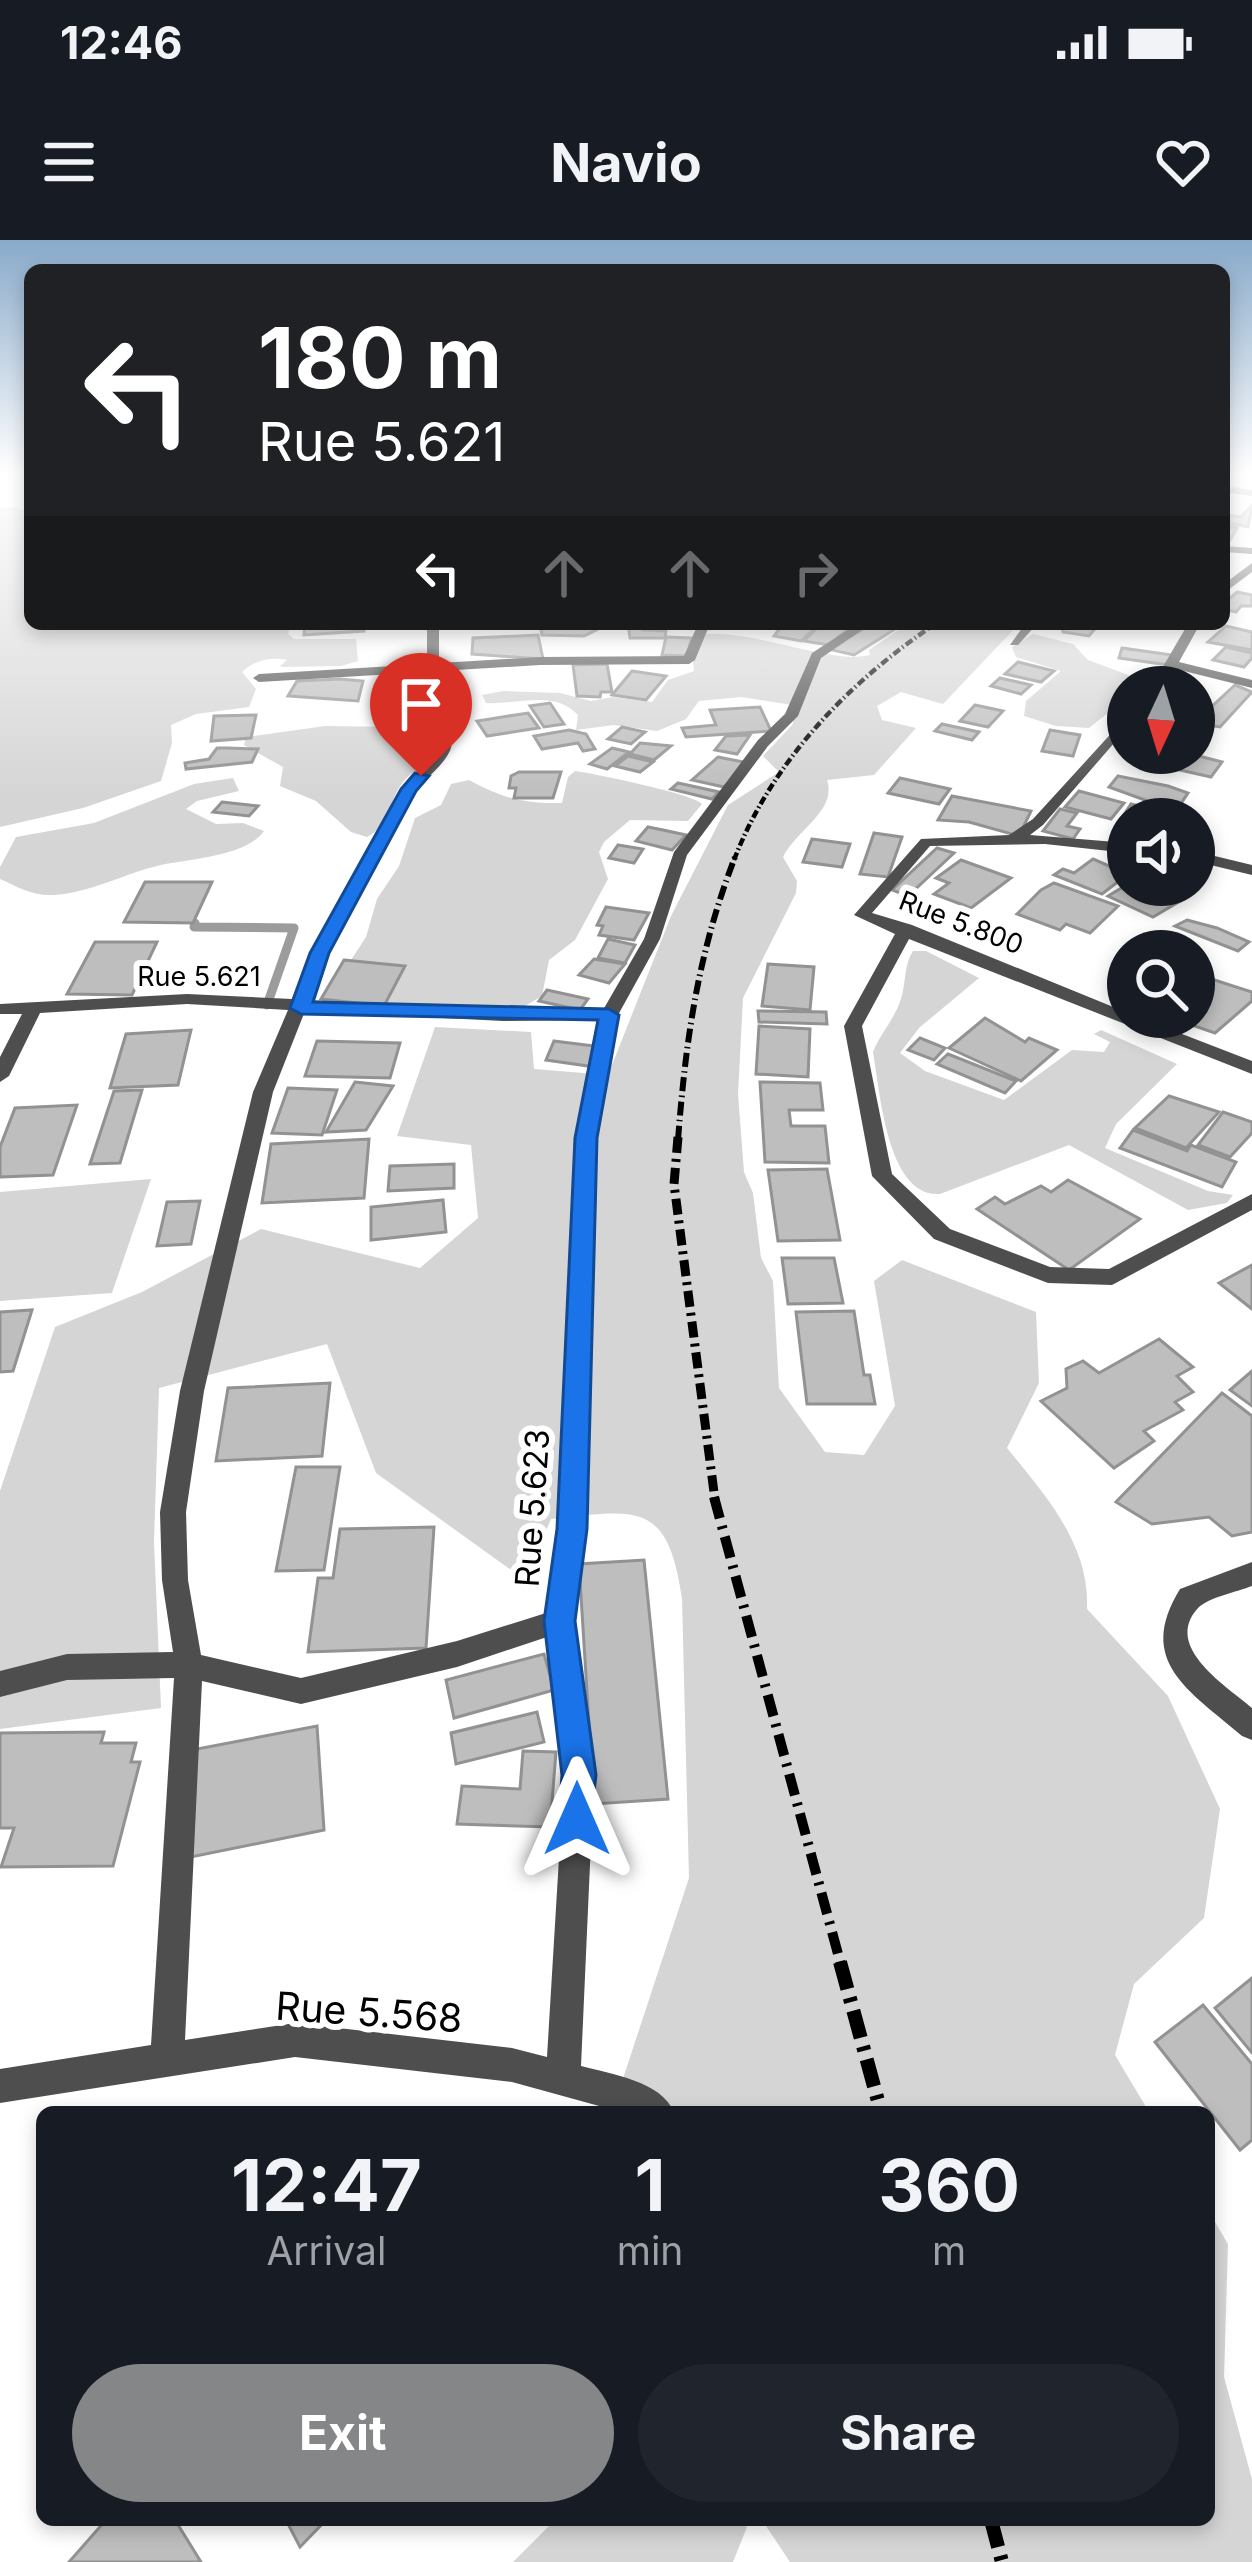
<!DOCTYPE html>
<style>
:root{--surface:#171b24;--page:#20242c;--text:#f1f3f6;--muted:#9ea1a6;--accent:#858687}
body{margin:0;font-family:Inter,sans-serif;background:var(--page);color:var(--text);height:100vh;display:flex;flex-direction:column;font-size:45px;white-space:nowrap}
*{box-sizing:border-box;margin:0}
p{font-size:39px;color:var(--muted)}
.icon{flex:none;width:66px;height:66px;fill:none;stroke:currentColor;stroke-width:2;stroke-linecap:round;stroke-linejoin:round}
.map{position:relative;flex:1;overflow:hidden}
.panel{position:absolute;left:36px;top:1866px;width:1179px;height:420px;display:flex;flex-direction:column;background:var(--surface);border-radius:18px;box-shadow:0 6px 18px #0003}
.panel>*{flex:none}
.top-card{position:absolute;left:24px;top:24px;width:1206px;height:366px;border-radius:18px;box-shadow:0 6px 18px #0003;background:#202124;color:#fff;overflow:hidden}
.needle{width:78px;rotate:184deg}
.fabs{position:absolute;left:1107px;top:426px;display:grid;gap:24px}
.fabs a{display:grid;place-items:center;width:108px;height:108px;border-radius:50%;background:var(--surface);box-shadow:0 6px 18px #0003;font-size:60px}
.pin{position:absolute;display:grid;place-items:center;width:102px;height:102px;color:#fff;margin:-123px -51px;border-radius:50% 50% 50% 0;rotate:-45deg;box-shadow:0 0 12px #0007}
.pin .icon{rotate:45deg}
.me{position:absolute;width:132px;margin:-66px;rotate:0deg;stroke-linejoin:round;filter:drop-shadow(0 0 9px #0008)}
.turn{display:flex;align-items:center;gap:42px;height:252px;padding:0 36px;font-size:54px}
.turn .icon{width:156px;height:156px;stroke-width:2.5}
.turn b{display:block;font-size:84px;line-height:102px}
.lanes{display:flex;align-items:center;height:114px;padding:0 36px;background:#0003;justify-content:center;gap:60px;direction:ltr}
.lanes .off{opacity:.35}
.eta{display:flex;justify-content:space-evenly;align-items:center;height:204px;text-align:center}
.eta b{font-size:72px;font-weight:700;line-height:84px}
.button{display:flex;gap:24px;margin-top:auto;padding:24px 36px}
.button a{flex:1;height:138px;border-radius:72px;background:var(--accent);color:#fff;font-size:48px;font-weight:700;line-height:138px;text-align:center}
.button a+a{background:var(--page);color:var(--text)}
.status{display:flex;justify-content:space-between;align-items:center;height:84px;padding:0 60px;background:var(--surface);direction:ltr}
.status svg{height:33px;fill:currentColor}
header{display:flex;justify-content:space-between;align-items:center;height:156px;padding:0 36px;background:var(--surface);font-size:54px;font-weight:700}
.map>svg:first-child{display:block}
.green{fill:#d5d5d5}
.lines{fill:none;stroke-linecap:round;stroke-linejoin:round}
.stream{stroke:#9c9c9c;stroke-width:9}
.building{fill:#bebebe;stroke:#929292;stroke-width:3}
.minor{fill:#4e4e4e;fill-rule:evenodd}
.rail-far4{stroke:#000;stroke-width:4.5;stroke-dasharray:8 3 1.5 3;stroke-linecap:butt}
.rail-far3{stroke:#000;stroke-width:6;stroke-dasharray:14 4.5 1.5 4.5;stroke-linecap:butt}
.rail-far2{stroke:#000;stroke-width:9;stroke-dasharray:16 6 3 6;stroke-linecap:butt}
.rail-far1{stroke:#000;stroke-width:10;stroke-dasharray:22 8 3 8;stroke-linecap:butt}
.rail{stroke:#000;stroke-width:14;stroke-dasharray:28 9 4.5 9;stroke-linecap:butt}
.route{fill:#1a73e8;stroke:#114b97;stroke-width:3}
.labels{text-anchor:middle;stroke-width:12;stroke-linejoin:round;paint-order:stroke}
.far-street-label{font-size:27px;fill:#000;stroke:#fff}
.street-label{font-size:33px;fill:#000;stroke:#fff}
.near-street-label{font-size:39px;fill:#000;stroke:#fff}
</style>
<div class="status"><b>12:46</b><svg viewBox="0 0 49 12"><path d="M0 12V9h3v3zM5 12V6h3v6zM10 12V3h3v9zM15 12V0h3v12zM26 1h20v11H26zM47 4h2v5h-2z"/></svg></div>
<header><svg class="icon" aria-label="menu" viewBox="0 0 24 24"><path d="M4 6h16M4 12h16M4 18h16"/></svg>Navio<svg class="icon" aria-label="heart" viewBox="0 0 24 24"><path d="M12 20l-8-8c-3-5 5-10 8-4 3-6 11-1 8 4z"/></svg></header>
<div class="map">
<svg width="1252" height="2322" viewBox="0 0 1252 2322">
<rect width="100%" height="100%" fill="#fff"/>
<g class="green">
<path d="M14 267 30 272V384H291L288 394 294 399H356L358 421 341 426 283 427 280 426 287 420C271 416 253 421 242 432L256 449 249 467 196 474 171 485 172 503 161 541 83 568 0 587V268Z"/>
<path d="M907 384H1019L943 464 901 452 877 466 882 480 916 488 874 535 827 540C837 571 797 589 783 617L797 641 796 653 743 758 738 854 744 932 753 953 761 1018 773 1041 779 1148 825 1212 864 1215 895 1166 874 1041 902 1020 1036 1072 1039 1143 1007 1208C1046 1256 1090 1305 1087 1369L1168 1456 1220 1569 1204 1678 1134 1744 1115 1815 1149 1872H612L689 1638 682 1359C668 1260 637 1270 551 1279L525 1340 376 1233 327 1104 159 1148 154 1302 161 1468 0 1489V1251L55 1087 142 1052 261 989 420 1028 478 978 471 905 397 896 435 787 531 792 534 829 608 835 671 676 728 565 779 532 763 516 793 484 792 465 741 457 699 461 686 479 657 491 614 485 576 490 578 475C554 449 518 465 486 463L482 455 503 451 560 453 591 461 613 457 652 462 668 440 694 431 693 419 706 394C754 390 833 425 870 415L869 410Z"/>
<path d="M1033 394 1073 404 1088 420 1131 436 1124 460 1089 488 1056 486 1024 476 1026 461 1061 431 1016 417 1012 407Z"/>
<path d="M325 486 397 487 440 500C432 523 418 525 403 542 388 561 390 586 367 597L351 592 316 561 280 546 283 527 244 505 246 497Z"/>
<path d="M575 531C596 534 694 554 702 564L688 581 630 580 604 602 599 612 608 639 575 700 549 720 542 756 525 766 505 768 342 764 327 757 366 697 377 659 399 626 415 578 441 565 451 544 469 540C502 558 524 564 562 563L568 537Z"/>
<path d="M233 538 239 551 197 561 186 569 216 584 243 583 264 591C247 616 189 619 161 625 125 633 91 653 53 655 33 656 18 647 0 639V627L16 597 94 583 194 544Z"/>
<path d="M913 711H926L979 738 919 788 900 813 925 831 1004 860 1072 810 1104 812 1110 802 1094 794 1101 790 1177 824 1116 884 1105 908 1208 951 1233 955 1227 963 1188 970 1069 905 940 954C887 958 880 851 873 812 880 794 894 780 901 759 906 743 904 724 913 711Z"/>
<path d="M151 939 112 1053 0 1061V952Z"/>
<path d="M1209 1972 1228 2004 1224 2137 1252 2239V2322H790L762 2280H1209Z"/>
<path d="M555 2280H736L747 2287 733 2322H513Z"/>
</g>
<g class="lines">
<path class="stream" d="M195 683 194 687 294 688 267 765"/>
</g>
<g class="building">
<path d="M1252 265 1248 287 1227 282 1234 287 1224 286 1237 288 1230 300 1224 299V275L1241 277Z"/>
<path d="M1237 352 1252 355V366H1241L1236 372 1224 369V363Z"/>
<path d="M305 384H364V391L304 395Z"/>
<path d="M540 384H590L596 390 584 396 542 395Z"/>
<path d="M628 384H649L644 390 666 391 665 398H630Z"/>
<path d="M783 384H798L816 387 801 401 774 396Z"/>
<path d="M821 384H848L853 385 829 405 804 401Z"/>
<path d="M872 384 895 389 854 415 828 409Z"/>
<path d="M1062 384H1099L1089 396 1063 392Z"/>
<path d="M1226 386 1252 392V410L1208 402Z"/>
<path d="M538 395 543 419 472 414 473 398Z"/>
<path d="M666 397 691 398 688 416 662 415Z"/>
<path d="M1226 407 1252 413V418L1244 427 1213 420Z"/>
<path d="M1122 408 1172 415 1169 425 1119 418Z"/>
<path d="M1018 422 1054 431 1041 442 1005 434Z"/>
<path d="M607 424 612 452H601L600 457 577 456 573 425Z"/>
<path d="M632 431 666 436 646 460 612 455Z"/>
<path d="M1000 438 1031 445 1021 454 991 446Z"/>
<path d="M340 439 363 441 358 461 288 456 297 441Z"/>
<path d="M1235 445 1252 452 1220 487 1194 483Z"/>
<path d="M550 463 564 484 544 487 530 466Z"/>
<path d="M975 465 1003 471 988 487 960 481Z"/>
<path d="M760 467 771 491 686 497 682 488 716 485 710 470Z"/>
<path d="M528 473 539 488 487 496 477 481Z"/>
<path d="M256 475 251 498 211 501 214 476Z"/>
<path d="M942 484 979 492 972 500 935 491Z"/>
<path d="M622 487 645 492 631 504 608 499Z"/>
<path d="M569 490 586 494 595 509 583 511 578 503 542 509 534 496Z"/>
<path d="M1050 490 1080 495 1073 516 1042 511Z"/>
<path d="M750 495 737 514 715 510 726 496Z"/>
<path d="M640 503 671 506 654 520 630 514Z"/>
<path d="M217 508H228L258 509 252 522 186 529 185 523 209 519Z"/>
<path d="M612 508 629 512 607 529 590 524Z"/>
<path d="M1191 514 1222 522 1211 537 1180 530Z"/>
<path d="M628 516 653 522 640 532 615 526Z"/>
<path d="M718 517 748 523 724 547 692 540Z"/>
<path d="M519 532H561L553 558H514L516 548H509L511 536Z"/>
<path d="M1118 536 1168 546 1188 553 1178 568 1164 567 1109 547Z"/>
<path d="M900 538 950 549 939 564 888 553Z"/>
<path d="M678 543 719 552 712 559 671 549Z"/>
<path d="M1079 551 1124 563 1111 579 1065 567Z"/>
<path d="M952 556 1031 571 1019 596 969 582 938 580Z"/>
<path d="M222 562 258 566 249 576 213 572Z"/>
<path d="M1131 564 1176 575 1173 579H1128V590L1116 587Z"/>
<path d="M1060 569 1077 573 1067 586 1080 589 1073 599 1043 591Z"/>
<path d="M648 587 663 590 686 595 672 610 636 601Z"/>
<path d="M874 593 902 597 888 637 860 634Z"/>
<path d="M812 599 850 604 842 627 803 622Z"/>
<path d="M618 605 643 609 634 623 609 618Z"/>
<path d="M937 608 954 613 908 656 892 650Z"/>
<path d="M1093 619 1128 634 1102 654 1054 635 1063 629 1074 633Z"/>
<path d="M961 620 1011 638 971 668 934 654 949 643 936 638Z"/>
<path d="M145 642H212L193 683 124 682Z"/>
<path d="M1054 643 1118 666 1090 693 1066 684 1060 690 1017 674 1041 650Z"/>
<path d="M1128 644 1148 645 1182 660 1153 677 1108 656Z"/>
<path d="M606 667 649 673 634 700 599 695 603 686 597 685Z"/>
<path d="M1187 680 1217 688 1249 702 1238 711 1175 686Z"/>
<path d="M608 699 635 705 625 723 598 718Z"/>
<path d="M95 702H157L132 755 67 754Z"/>
<path d="M594 719 625 724 609 743 579 735Z"/>
<path d="M344 720 405 726 384 766 321 759Z"/>
<path d="M768 724 814 727 810 770 762 766Z"/>
<path d="M1202 736 1252 752V761L1215 793 1169 777H1194V742Z"/>
<path d="M547 750 588 759 580 770 539 761Z"/>
<path d="M758 771 826 772 827 784 759 782Z"/>
<path d="M985 778 1025 802 1029 798 1057 810 1021 841 949 808Z"/>
<path d="M759 786 810 789 808 837 756 834Z"/>
<path d="M191 790 178 845 110 848 126 794Z"/>
<path d="M920 798 945 808 934 820 908 810Z"/>
<path d="M317 801 400 803 390 838 305 836Z"/>
<path d="M554 801 602 807 595 827 546 820Z"/>
<path d="M948 814 1016 841 1005 853 937 824Z"/>
<path d="M355 842 393 846 366 890 326 892Z"/>
<path d="M760 842 820 843 823 870H789L791 886H825L829 923 765 922Z"/>
<path d="M288 848 337 850 322 895 272 893Z"/>
<path d="M142 850 120 923 90 924 114 851Z"/>
<path d="M1169 856 1219 872 1186 908 1135 888Z"/>
<path d="M77 865 53 935 0 937V907L15 868Z"/>
<path d="M1223 872 1252 882V893L1230 917 1198 905Z"/>
<path d="M1133 890 1187 911 1191 905 1236 922 1222 947 1120 908Z"/>
<path d="M369 899 364 958 262 963 271 904Z"/>
<path d="M454 924V948L388 951 390 926Z"/>
<path d="M827 929 840 1000 778 1001 768 930Z"/>
<path d="M1068 940 1140 979 1069 1030 977 969 995 957 1005 964 1041 946 1051 952Z"/>
<path d="M443 960 446 992 371 1000V967Z"/>
<path d="M200 961 191 1004 157 1006 167 962Z"/>
<path d="M782 1018H834L843 1063 788 1064Z"/>
<path d="M1252 1025V1069L1219 1043Z"/>
<path d="M32 1070 13 1131 0 1132V1072Z"/>
<path d="M854 1071 864 1135H870L875 1164H807L796 1072Z"/>
<path d="M1159 1099 1193 1127 1177 1136 1193 1152 1175 1162 1183 1170 1144 1191 1154 1201 1114 1228 1041 1161 1067 1148 1066 1129 1083 1121 1099 1133Z"/>
<path d="M1252 1131V1166L1230 1150Z"/>
<path d="M330 1143 322 1216 216 1221 228 1148Z"/>
<path d="M1222 1153 1252 1176V1292L1232 1296 1209 1277 1152 1284 1116 1262Z"/>
<path d="M296 1227H340L324 1330 276 1331Z"/>
<path d="M434 1287 426 1408 308 1412 318 1338H333L340 1289Z"/>
<path d="M644 1320 668 1559 594 1564 579 1324Z"/>
<path d="M544 1414 554 1450 454 1478 446 1440Z"/>
<path d="M537 1472 544 1502 456 1524 451 1493Z"/>
<path d="M317 1486 324 1590 191 1617 192 1510Z"/>
<path d="M104 1492 101 1503H136L131 1522H140L113 1626 1 1627 14 1588H0V1493Z"/>
<path d="M523 1511 556 1512 550 1587 457 1584 462 1546 520 1549Z"/>
<path d="M1252 1738V1813L1215 1768Z"/>
<path d="M1203 1765 1252 1824V1900L1240 1910 1155 1802Z"/>
<path d="M106 2280H175L201 2322H69Z"/>
<path d="M286 2280H326L300 2307Z"/>
</g>
<g class="lines">
<g class="minor">
<path d="M1224 246 1252 250V256L1224 252Z"/>
<path d="M1224 306 1252 308V314L1224 312Z"/>
<path d="M1252 323V332L1224 353V344Z"/>
<path d="M427 384H439V423L540 417 684 416 698 384H710L695 420 689 424 540 425 439 431C439 455 455 480 452 503 450 522 424 538 414 554 372 617 338 690 309 760L503 771 603 770 644 699 674 612 758 500 785 474 812 413 857 384H871L821 418 798 476 768 506 687 615 660 699 618 775 596 898 585 1289 573 1381 594 1535 581 1826C611 1834 661 1841 674 1872H621L512 1842 295 1817 0 1863V1829L151 1805 174 1438 67 1440 0 1457V1431L67 1414 173 1412 162 1340 160 1272 180 1151 253 852 288 770 187 764 40 773 9 836 0 842V817L22 774H0V764L187 754 292 759C322 688 360 621 399 554 409 537 434 522 439 504 444 483 427 454 427 432L259 442 253 438 259 434 427 424ZM305 771 503 781 599 780 576 898 559 1289 546 1373 457 1401 301 1438 201 1415 188 1340 186 1272 204 1151 273 852ZM547 1397 564 1535 547 1817 512 1808 295 1783 185 1800 202 1441 301 1464 457 1427Z"/>
<path d="M1025 384H1037L1018 405H1010Z"/>
<path d="M1188 384H1200L1179 422 1252 440V448L1176 429 1164 447H1151Z"/>
<path d="M1128 475V487L1043 585 1030 595 1128 603V613L1045 604 930 606 872 673 912 685 1128 773V777H1138L1252 821V834L909 699 862 786 892 934 950 989 1050 1027 1109 1029 1252 954V970L1112 1045 1048 1043 934 999 872 936 844 786 895 694 854 675 921 599 1009 595 1033 579Z"/>
<path d="M1194 611 1252 625V635L1194 621Z"/>
<path d="M1252 1322V1346C1237 1352 1209 1357 1198 1368 1162 1407 1228 1447 1252 1468V1500L1242 1496C1190 1451 1135 1422 1180 1349Z"/>
</g>
<path class="rail-far4" d="M734 620C772 521 849 442 935 384"/>
<path class="rail-far3" d="M678 900C686 797 698 713 735 617"/>
<path class="rail-far2" d="M678 897 674 944 715 1260"/>
<path class="rail-far1" d="M714 1257 841 1725"/>
<g class="rail">
<path d="M840 1722 881 1872"/>
<path d="M991 2280 1002 2322"/>
</g>
</g>
<linearGradient id="sky" x2="0" y2="1"><stop stop-color="#89aaca"/><stop offset="0.42" stop-color="#fff"/><stop offset="1" stop-color="#fff" stop-opacity="0"/></linearGradient>
<rect width="1252" height="557" fill="url(#sky)"/>
<path class="route" d="M415 533 429 536 416 551 329 713 313 762 609 769 619 775 597 898 587 1289 575 1381 596 1535 589 1591 577 1596 565 1591 559 1579 562 1535 544 1381 557 1289 575 898 598 780 301 774 290 768 310 713 401 549Z"/>
<g class="labels">
<g class="far-street-label">
<text transform="translate(961 683) rotate(21)" y="9">Rue 5.800</text>
<text x="199" y="746">Rue 5.621</text>
</g>
<g class="street-label">
<text transform="translate(532 1268) rotate(-86)" y="12">Rue 5.623</text>
</g>
<g class="near-street-label">
<text transform="translate(369 1772) rotate(4)" y="14">Rue 5.568</text>
</g>
</g>
</svg>
<div class="fabs">
<a><svg class="needle" viewBox="-14 -14 28 28"><path d="M0-13l5 13h-10z" fill="#e53935"/><path d="M0 13l5-13h-10z" fill="#9ea1a6"/></svg></a>
<a><svg class="icon" aria-label="sound" viewBox="0 0 24 24"><path d="M4 9h4l5-4v14l-5-4H4zM17 9q2 3 0 6"/></svg></a>
<a><svg class="icon" aria-label="search" viewBox="0 0 24 24"><circle cx="10" cy="10" r="6"/><path d="M15 15l6 6"/></svg></a>
</div>
<div class="pin" style="left:421px;top:536px;background:#d93025"><svg class="icon" aria-label="arrive" viewBox="0 0 24 24"><path d="M6 21V4h12l-3 4 3 4H6"/></svg></div>
<svg class="me" style="left:577px;top:1579px" viewBox="-20 -20 40 40"><path d="M0-17L14 15 0 8-14 15z" fill="#1a73e8" stroke="#fff" stroke-width="4"/></svg>
<div class="top-card">
<div class="turn"><svg class="icon" aria-label="left" viewBox="0 0 24 24"><path d="M17 20v-9H6M10 6l-5 5 5 5"/></svg><div><b>180 m</b>Rue 5.621</div></div>
<div class="lanes"><svg class="icon" aria-label="left" viewBox="0 0 24 24"><path d="M17 20v-9H6M10 6l-5 5 5 5"/></svg><svg class="icon off" aria-label="ahead" viewBox="0 0 24 24"><path d="M12 20V5M6 11l6-6 6 6"/></svg><svg class="icon off" aria-label="ahead" viewBox="0 0 24 24"><path d="M12 20V5M6 11l6-6 6 6"/></svg><svg class="icon off" aria-label="right" viewBox="0 0 24 24"><path d="M7 20v-9h11M14 6l5 5-5 5"/></svg></div>
</div>
<section class="panel">
<div class="eta">
<div><b>12:47</b><p>Arrival</p></div>
<div><b>1</b><p>min</p></div>
<div><b>360</b><p>m</p></div>
</div>
<div class="button"><a>Exit</a><a>Share</a></div>
</section>
</div>
